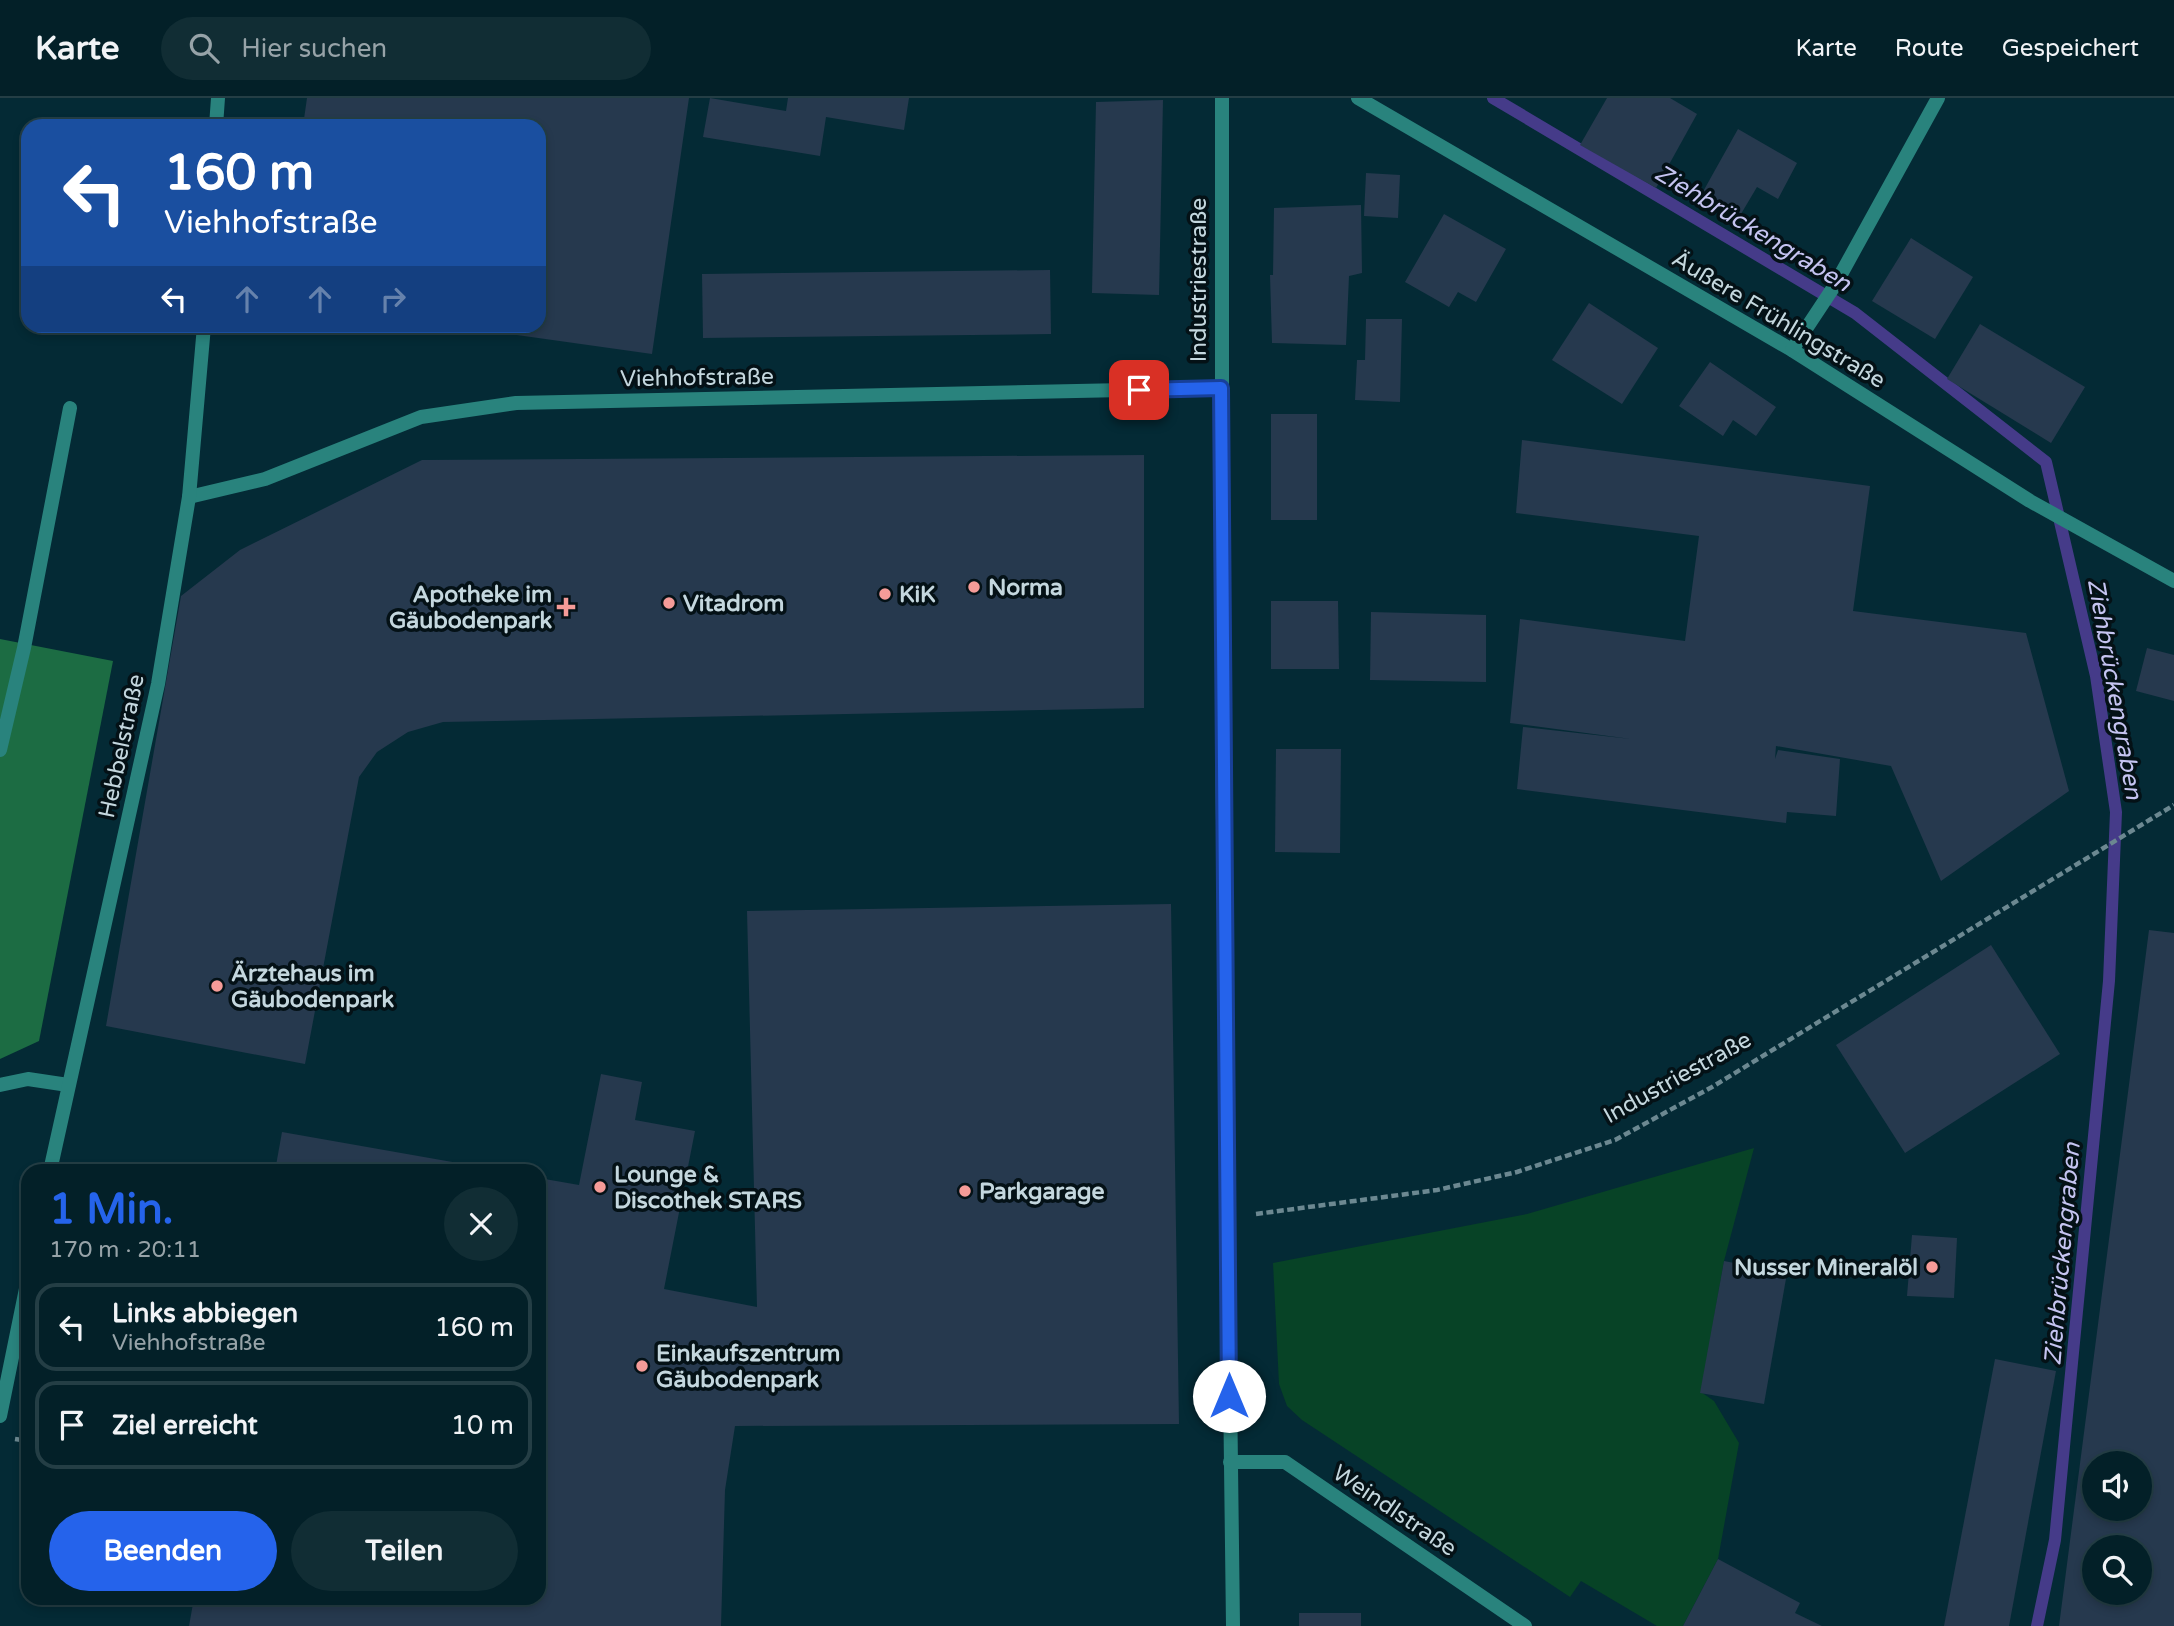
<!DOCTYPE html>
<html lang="de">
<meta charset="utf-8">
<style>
:root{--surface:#032028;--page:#112d34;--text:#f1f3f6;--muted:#97a3a8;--line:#243e45;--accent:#2563eb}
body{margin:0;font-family:"Varela Round",sans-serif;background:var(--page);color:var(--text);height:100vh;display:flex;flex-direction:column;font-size:26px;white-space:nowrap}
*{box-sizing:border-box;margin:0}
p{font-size:23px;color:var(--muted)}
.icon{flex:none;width:38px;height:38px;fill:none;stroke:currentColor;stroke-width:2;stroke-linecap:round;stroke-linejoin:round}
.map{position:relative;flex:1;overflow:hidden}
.panel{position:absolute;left:21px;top:1066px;width:525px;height:441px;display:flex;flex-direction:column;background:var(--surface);border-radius:21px;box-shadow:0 4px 10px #0003,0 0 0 2px var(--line)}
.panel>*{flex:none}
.guide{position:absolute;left:21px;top:21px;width:525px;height:214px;border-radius:21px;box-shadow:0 4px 10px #0003,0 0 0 2px var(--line);background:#1a4fa0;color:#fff;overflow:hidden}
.buttons{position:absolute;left:2082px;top:1353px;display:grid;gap:14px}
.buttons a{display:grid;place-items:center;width:70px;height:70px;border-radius:50%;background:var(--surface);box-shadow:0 4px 10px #0003,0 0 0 2px var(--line);font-size:35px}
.pin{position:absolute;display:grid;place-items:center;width:60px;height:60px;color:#fff;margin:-30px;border-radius:14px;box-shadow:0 4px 10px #0006}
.me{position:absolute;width:77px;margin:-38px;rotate:0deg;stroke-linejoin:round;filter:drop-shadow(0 0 5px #0008)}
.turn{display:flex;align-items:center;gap:24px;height:147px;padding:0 28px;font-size:32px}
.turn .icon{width:91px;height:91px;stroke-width:2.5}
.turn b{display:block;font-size:49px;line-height:60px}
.lanes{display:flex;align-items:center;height:66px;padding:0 28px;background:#0003;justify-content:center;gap:35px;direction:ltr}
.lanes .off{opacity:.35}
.round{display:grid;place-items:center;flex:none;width:74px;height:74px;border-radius:37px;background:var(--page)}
.head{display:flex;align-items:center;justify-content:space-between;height:119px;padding:0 28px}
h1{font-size:42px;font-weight:800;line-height:52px;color:var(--accent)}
.action{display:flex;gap:14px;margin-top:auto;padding:14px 28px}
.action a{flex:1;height:80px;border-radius:42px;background:var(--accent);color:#fff;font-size:28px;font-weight:800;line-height:80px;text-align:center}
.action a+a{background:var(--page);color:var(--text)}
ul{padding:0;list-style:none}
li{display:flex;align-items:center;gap:21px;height:88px;margin:0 14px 10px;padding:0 14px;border:4px solid var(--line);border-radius:21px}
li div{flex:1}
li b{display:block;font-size:26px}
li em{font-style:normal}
header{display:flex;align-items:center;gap:42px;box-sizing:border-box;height:98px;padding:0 35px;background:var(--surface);border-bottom:2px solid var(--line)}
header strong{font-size:33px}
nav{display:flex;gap:38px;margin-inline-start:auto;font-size:24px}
.search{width:490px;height:63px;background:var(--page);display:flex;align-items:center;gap:18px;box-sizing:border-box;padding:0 24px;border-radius:38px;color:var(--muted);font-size:26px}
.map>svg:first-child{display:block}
.green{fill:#074326}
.forest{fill:#1c6c43}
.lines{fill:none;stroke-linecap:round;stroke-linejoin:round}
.stream{stroke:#453b89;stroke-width:12}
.building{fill:#26394e;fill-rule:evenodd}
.path{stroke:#6c8891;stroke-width:4.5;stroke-dasharray:7 3.5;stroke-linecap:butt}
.service{stroke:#29837d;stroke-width:14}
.minor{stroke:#29837d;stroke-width:14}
.route-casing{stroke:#184099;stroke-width:18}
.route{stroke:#2563eb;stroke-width:12}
.poi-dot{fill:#f59b98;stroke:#041116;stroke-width:2.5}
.labels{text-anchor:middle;stroke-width:7;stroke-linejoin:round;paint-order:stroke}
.street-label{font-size:23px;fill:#c4d7de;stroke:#041116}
.poi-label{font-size:23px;font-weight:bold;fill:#c4d7de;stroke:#041116;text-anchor:start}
.water-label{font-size:24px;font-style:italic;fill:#c5c4f1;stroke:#041116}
</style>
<header>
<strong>Karte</strong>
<div class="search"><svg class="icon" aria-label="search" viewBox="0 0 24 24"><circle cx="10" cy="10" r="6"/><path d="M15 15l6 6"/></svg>Hier suchen</div>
<nav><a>Karte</a><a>Route</a><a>Gespeichert</a></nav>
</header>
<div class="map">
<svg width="2174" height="1528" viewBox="0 0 2174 1528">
<rect width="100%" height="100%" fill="#042a35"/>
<path class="green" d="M1754 1050 1724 1163 1701 1294 1714 1303 1739 1345 1718 1461 1683 1528H1657L1581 1483 1570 1499 1302 1322 1287 1308 1279 1286 1273 1165 1527 1116Z"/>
<path class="forest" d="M0 541 113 563 39 943 0 961Z"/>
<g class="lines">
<path class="stream" d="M1493 0 1855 215 2046 364 2096 578 2116 714 2109 883 2072 1265 2055 1442 2037 1528"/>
</g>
<g class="building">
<path d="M307 0H689L652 256 461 229 539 228V28H303Z"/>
<path d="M710 0 786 13 788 0H909L904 32 826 19 820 58 703 39Z"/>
<path d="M1607 0H1670L1697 16 1656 90 1580 47Z"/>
<path d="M1163 2 1159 197 1092 195 1096 4Z"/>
<path d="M1738 31 1797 65 1778 101 1757 89 1738 121 1700 99Z"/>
<path d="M1366 75 1400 77 1398 120 1364 118Z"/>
<path d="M1361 107 1362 175 1349 178 1346 247 1272 245 1270 177H1273L1274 110Z"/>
<path d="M1444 116 1506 151 1476 204 1458 194 1449 209 1405 184Z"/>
<path d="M1911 140 1973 179 1935 241 1872 203Z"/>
<path d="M1050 172 1051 236 703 240 702 176Z"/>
<path d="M1589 205 1658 250 1622 306 1552 262Z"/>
<path d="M1366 221H1402L1400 304 1355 302 1357 262H1365Z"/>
<path d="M1980 226 2085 289 2051 345 1947 281Z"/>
<path d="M1710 264 1776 309 1756 338 1733 322 1723 338 1679 308Z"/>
<rect x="1271" y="316" width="46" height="106"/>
<path d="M1522 342 1870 388 1853 513 2026 535 2069 693 1941 783 1891 668 1776 648 1775 661 1778 652 1840 661 1836 718 1787 714 1786 725 1517 691 1523 629 1631 641 1510 625 1520 521 1685 543 1699 438 1516 415Z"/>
<path d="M1144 357V610L443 624 408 634 377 654 359 679 305 966 106 928 181 498 240 452 422 362Z"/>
<path d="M1271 503H1338L1339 571H1271Z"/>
<path d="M1371 514 1486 517V584L1370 582Z"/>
<path d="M2147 550 2174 557V603L2136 593Z"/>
<path d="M1276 651H1341L1340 755 1275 754Z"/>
<path d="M1171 806 1179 1326 735 1328 725 1392 721 1528H189L194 1500H539V1080L579 1087 601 976 642 984 635 1022 695 1033 664 1191 757 1209 747 813Z"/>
<path d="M2149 832 2174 835V1528H2059ZM2095 1365H2140V1410H2095ZM2095 1449H2140V1494H2095Z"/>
<path d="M1991 847 2060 956 1905 1055 1836 947Z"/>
<path d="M282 1034 492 1071V1073H275Z"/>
<path d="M1912 1137 1957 1140 1954 1200 1907 1198Z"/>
<path d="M1724 1163 1787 1175 1764 1306 1700 1295Z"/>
<path d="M1995 1261 2056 1273 2009 1528H1944Z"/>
<path d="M1718 1461 1800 1505 1795 1515 1822 1528H1683Z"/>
<rect x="1299" y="1515" width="62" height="13"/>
</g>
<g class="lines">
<g class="path">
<path d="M1256 1116 1437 1092 1517 1074 1615 1042 1712 989 2174 707"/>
<path d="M15 1341 28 1343"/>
</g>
<path class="service" d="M0 652 24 550 70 310"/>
<g class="minor">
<path d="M1222 0V644L1233 1528"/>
<path d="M1358 0 1792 252 2030 403 2174 483"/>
<path d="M216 28 218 0"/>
<path d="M1792 252 1835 187 1938 0"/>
<path d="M189 399 265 381 421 319 516 305 1221 290"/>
<path d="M0 987 28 981 68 987"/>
<path d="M50 1073 158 586 189 399 204 228"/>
<path d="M0 1318 28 1181"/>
<path d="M1230 1364H1285L1525 1528"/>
</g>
</g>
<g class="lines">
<defs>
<path id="route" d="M1139 292 1221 290 1229 1298"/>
</defs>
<use href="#route" class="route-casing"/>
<use href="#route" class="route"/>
</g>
<g class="poi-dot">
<circle cx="974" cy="489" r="7"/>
<circle cx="885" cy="496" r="7"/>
<circle cx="669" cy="505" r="7"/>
<path d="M562.5 498.5h7v7h7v7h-7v7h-7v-7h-7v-7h7z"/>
<circle cx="217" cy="888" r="7"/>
<circle cx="600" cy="1089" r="7"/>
<circle cx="965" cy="1093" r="7"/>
<circle cx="1932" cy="1169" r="7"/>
<circle cx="642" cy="1268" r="7"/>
</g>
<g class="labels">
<g class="street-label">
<text transform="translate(1198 182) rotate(-90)" y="8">Industriestraße</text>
<text transform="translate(1779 221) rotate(31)" y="8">Äußere Frühlingstraße</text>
<text transform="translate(697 279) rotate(-1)" y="8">Viehhofstraße</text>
<text transform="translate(121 648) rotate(-78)" y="8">Hebbelstraße</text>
<text transform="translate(1677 979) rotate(-29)" y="8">Industriestraße</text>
<text transform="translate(1395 1412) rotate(34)" y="8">Weindlstraße</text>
</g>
<g class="poi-label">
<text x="988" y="497">Norma</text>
<text x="552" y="504" text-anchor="end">Apotheke im<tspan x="552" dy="26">Gäubodenpark</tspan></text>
<text x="899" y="504">KiK</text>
<text x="683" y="513">Vitadrom</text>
<text x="231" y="883">Ärztehaus im<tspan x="231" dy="26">Gäubodenpark</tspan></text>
<text x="614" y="1084">Lounge &amp;<tspan x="614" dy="26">Discothek STARS</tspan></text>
<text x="979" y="1101">Parkgarage</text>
<text x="1918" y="1177" text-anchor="end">Nusser Mineralöl</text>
<text x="656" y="1263">Einkaufszentrum<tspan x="656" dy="26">Gäubodenpark</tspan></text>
</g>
<g class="water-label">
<text transform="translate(1753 130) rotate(31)" y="8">Ziehbrückengraben</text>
<text transform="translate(2115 591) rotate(80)" y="8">Ziehbrückengraben</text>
<text transform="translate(2062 1156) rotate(-85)" y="8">Ziehbrückengraben</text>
</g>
</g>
</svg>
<div class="buttons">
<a><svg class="icon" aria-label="sound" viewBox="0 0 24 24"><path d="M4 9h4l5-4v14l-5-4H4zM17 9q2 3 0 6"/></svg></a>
<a><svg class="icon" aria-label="search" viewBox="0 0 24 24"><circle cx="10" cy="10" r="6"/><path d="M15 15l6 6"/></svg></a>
</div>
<div class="pin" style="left:1139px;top:292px;background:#d93025"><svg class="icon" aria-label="arrive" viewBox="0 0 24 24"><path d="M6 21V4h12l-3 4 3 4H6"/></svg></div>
<svg class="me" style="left:1229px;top:1298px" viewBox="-20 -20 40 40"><circle r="19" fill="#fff"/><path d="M0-13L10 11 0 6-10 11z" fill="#2563eb"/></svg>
<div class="guide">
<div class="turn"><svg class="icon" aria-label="left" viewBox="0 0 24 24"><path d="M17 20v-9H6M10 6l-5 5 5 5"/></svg><div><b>160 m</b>Viehhofstraße</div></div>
<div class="lanes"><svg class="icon" aria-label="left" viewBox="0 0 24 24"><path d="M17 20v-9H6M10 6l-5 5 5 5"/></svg><svg class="icon off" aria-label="ahead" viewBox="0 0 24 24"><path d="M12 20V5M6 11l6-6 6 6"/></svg><svg class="icon off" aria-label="ahead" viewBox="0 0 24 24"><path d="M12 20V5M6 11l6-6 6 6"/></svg><svg class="icon off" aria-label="right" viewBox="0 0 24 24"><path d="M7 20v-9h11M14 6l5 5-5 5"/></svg></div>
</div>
<section class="panel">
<div class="head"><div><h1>1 Min.</h1><p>170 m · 20:11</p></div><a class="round"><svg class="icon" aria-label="close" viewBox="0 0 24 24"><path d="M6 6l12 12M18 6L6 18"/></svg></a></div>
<ul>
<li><svg class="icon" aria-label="left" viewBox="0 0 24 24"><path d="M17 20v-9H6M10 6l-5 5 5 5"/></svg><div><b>Links abbiegen</b><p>Viehhofstraße</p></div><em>160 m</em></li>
<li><svg class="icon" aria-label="arrive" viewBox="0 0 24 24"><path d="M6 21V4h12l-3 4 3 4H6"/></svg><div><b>Ziel erreicht</b></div><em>10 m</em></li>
</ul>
<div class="action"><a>Beenden</a><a>Teilen</a></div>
</section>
</div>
